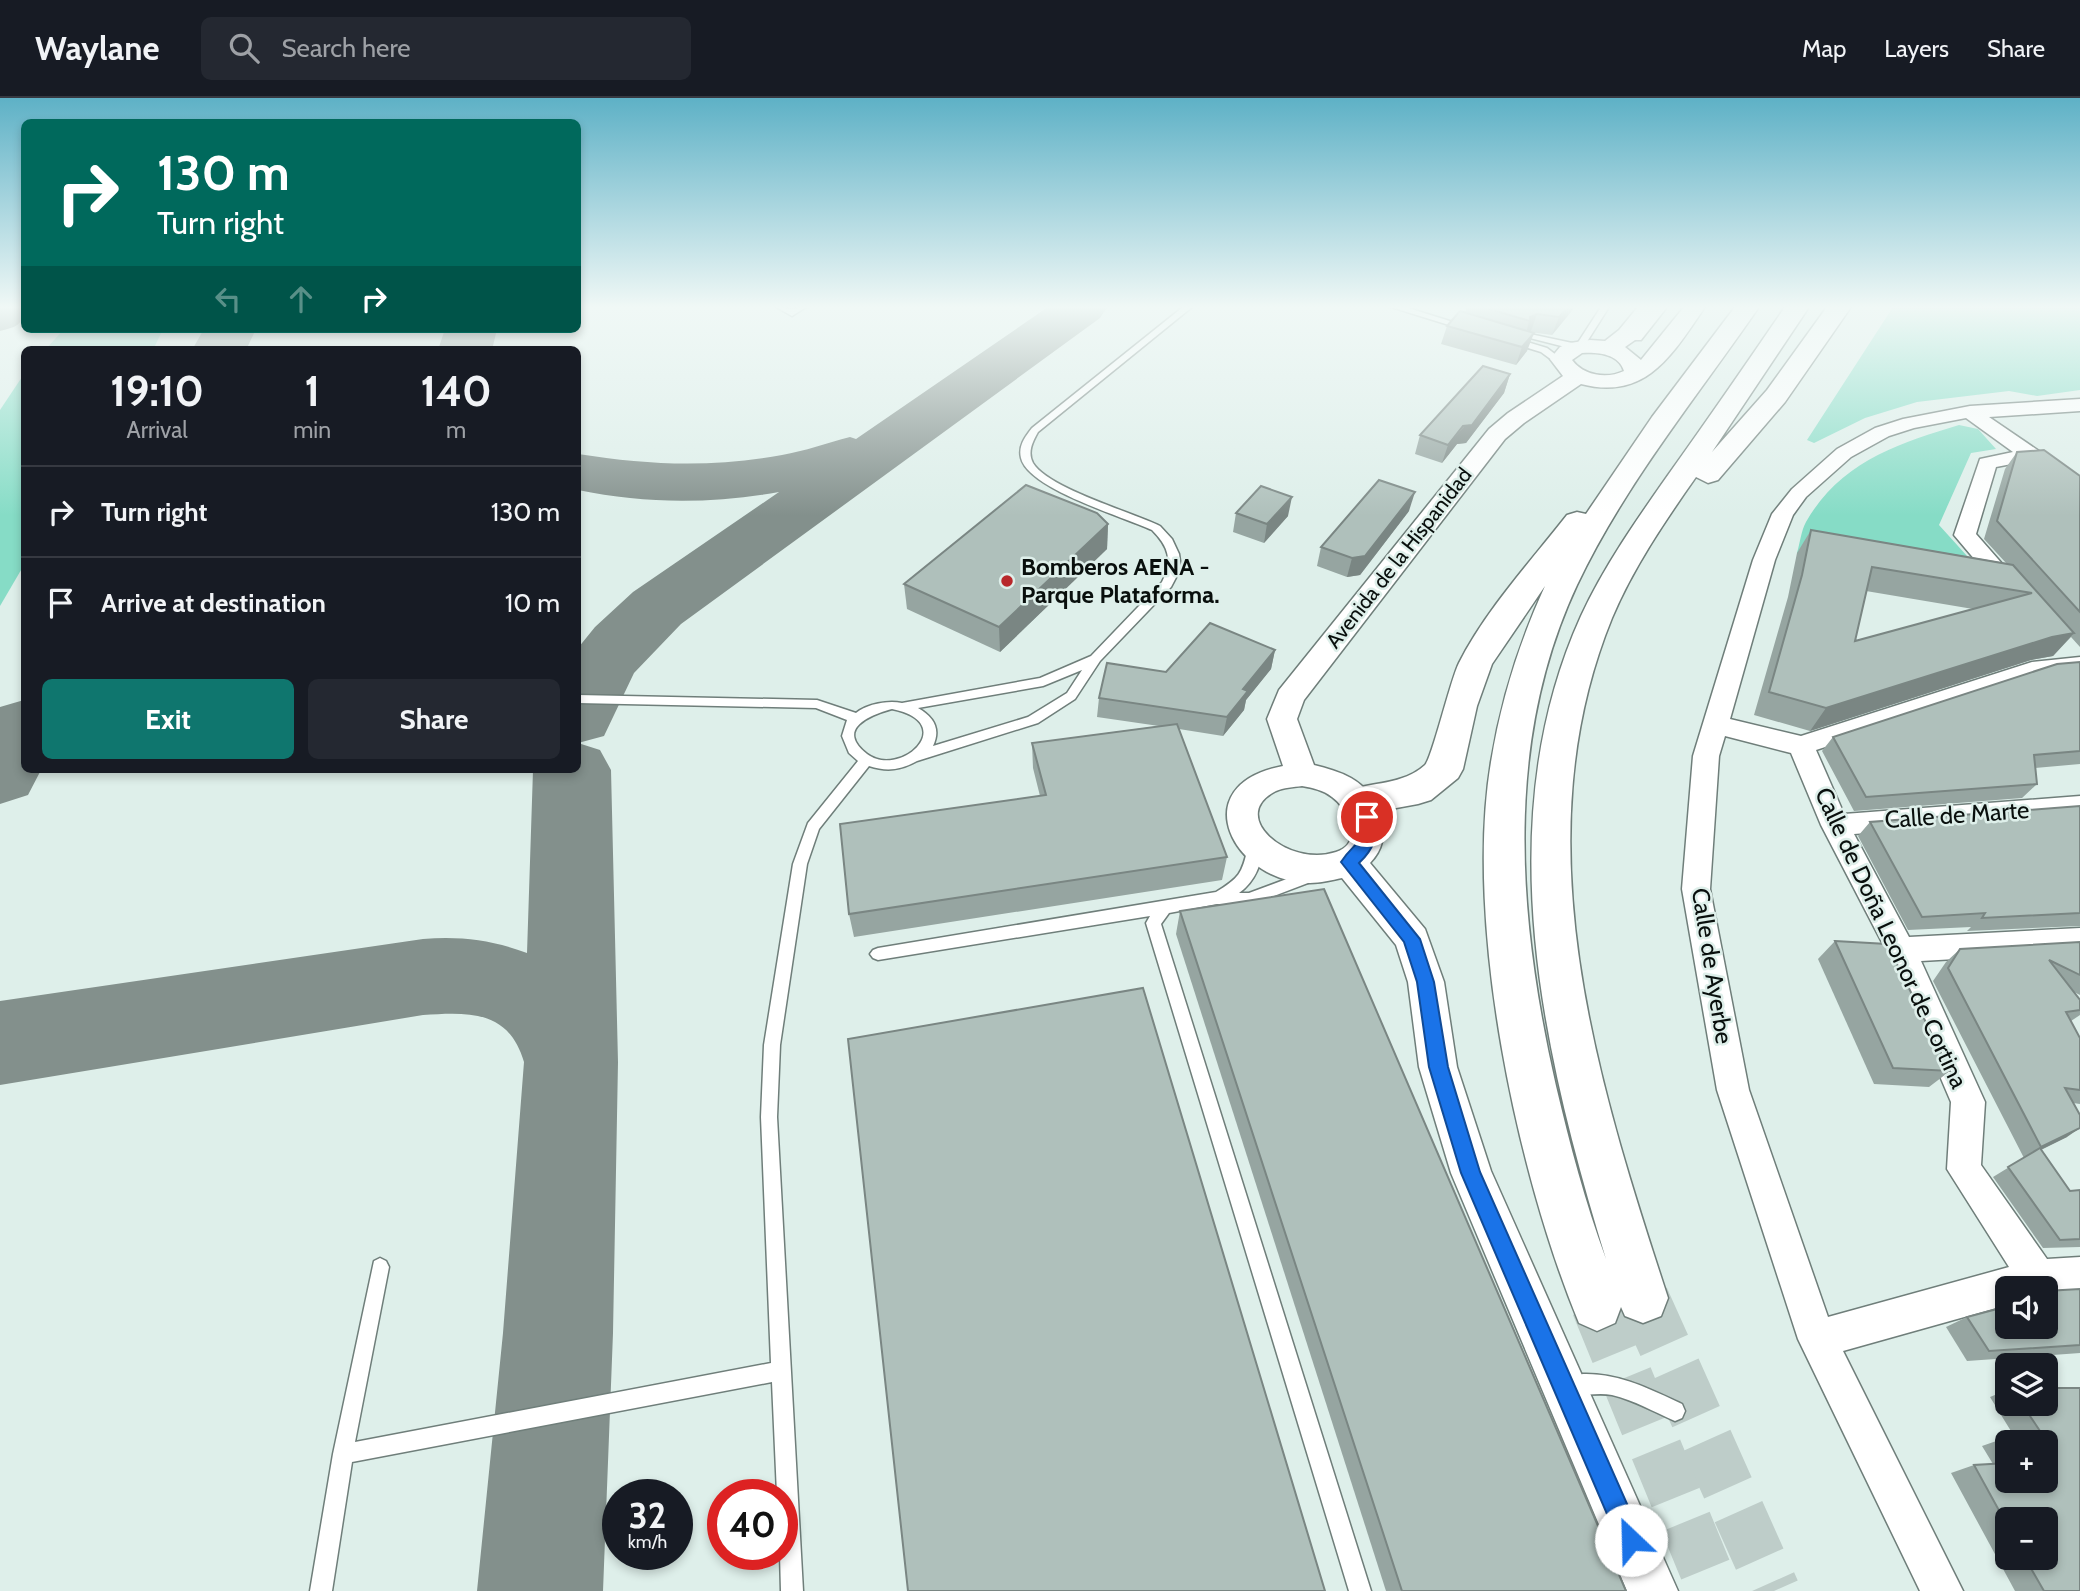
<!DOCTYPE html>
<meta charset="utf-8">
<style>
:root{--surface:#171b24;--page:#242831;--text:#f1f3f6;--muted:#9ea1a6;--line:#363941;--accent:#0f766e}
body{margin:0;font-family:Cabin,sans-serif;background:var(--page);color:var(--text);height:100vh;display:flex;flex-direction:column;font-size:26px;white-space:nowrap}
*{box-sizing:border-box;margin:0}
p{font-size:23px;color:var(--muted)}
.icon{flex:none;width:38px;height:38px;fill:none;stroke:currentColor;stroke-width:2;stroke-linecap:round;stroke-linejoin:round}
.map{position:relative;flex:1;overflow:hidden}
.sheet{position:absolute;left:21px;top:248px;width:560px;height:427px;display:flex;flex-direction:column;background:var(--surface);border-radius:10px;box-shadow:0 4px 10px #0003}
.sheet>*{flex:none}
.hud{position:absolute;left:21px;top:21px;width:560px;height:214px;border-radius:10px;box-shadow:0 4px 10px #0003;background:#00695c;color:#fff;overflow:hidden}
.controls{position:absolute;left:1995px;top:1178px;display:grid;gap:14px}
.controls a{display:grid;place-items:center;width:63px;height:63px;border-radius:10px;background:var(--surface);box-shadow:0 4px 10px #0003;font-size:35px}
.speed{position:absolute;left:602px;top:1381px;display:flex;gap:14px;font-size:35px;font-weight:700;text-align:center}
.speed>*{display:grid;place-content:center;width:91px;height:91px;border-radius:50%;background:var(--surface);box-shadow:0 4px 10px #0003;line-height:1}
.speed small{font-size:18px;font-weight:400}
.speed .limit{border:10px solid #d22;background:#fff;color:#111}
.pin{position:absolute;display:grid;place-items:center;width:60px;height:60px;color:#fff;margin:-30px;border:4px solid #fff;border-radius:50%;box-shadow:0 2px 7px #0007}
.me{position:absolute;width:77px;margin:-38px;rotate:336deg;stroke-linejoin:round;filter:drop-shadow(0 0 5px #0008)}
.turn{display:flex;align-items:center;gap:24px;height:147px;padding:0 21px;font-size:32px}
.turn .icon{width:91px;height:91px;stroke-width:2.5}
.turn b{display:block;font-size:49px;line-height:60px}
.lanes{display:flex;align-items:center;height:66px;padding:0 21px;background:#0003;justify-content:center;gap:35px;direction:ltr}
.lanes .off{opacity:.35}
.eta{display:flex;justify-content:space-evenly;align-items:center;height:119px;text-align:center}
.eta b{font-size:42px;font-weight:700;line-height:49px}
.button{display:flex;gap:14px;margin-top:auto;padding:14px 21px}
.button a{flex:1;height:80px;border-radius:10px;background:var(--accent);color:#fff;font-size:28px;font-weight:700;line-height:80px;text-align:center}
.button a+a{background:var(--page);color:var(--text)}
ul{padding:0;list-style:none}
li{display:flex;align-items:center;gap:21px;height:91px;padding:0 21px;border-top:2px solid var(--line)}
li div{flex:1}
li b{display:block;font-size:26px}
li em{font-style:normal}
header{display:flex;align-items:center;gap:42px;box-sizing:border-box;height:98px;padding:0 35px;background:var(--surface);border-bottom:2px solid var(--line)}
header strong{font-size:33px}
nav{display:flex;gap:38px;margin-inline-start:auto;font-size:24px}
.search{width:490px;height:63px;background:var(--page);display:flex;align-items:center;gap:18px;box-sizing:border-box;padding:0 24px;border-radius:10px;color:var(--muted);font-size:26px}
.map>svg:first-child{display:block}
.green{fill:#86dcc6}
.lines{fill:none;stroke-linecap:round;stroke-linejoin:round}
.taxiway{fill:#83908c;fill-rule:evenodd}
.motorway-tunnel{stroke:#becdc9;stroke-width:52;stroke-dasharray:52 26;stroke-linecap:butt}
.service-casing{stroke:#6f7e7a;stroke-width:3}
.minor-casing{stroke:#6f7e7a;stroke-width:3}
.tertiary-casing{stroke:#6f7e7a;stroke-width:3}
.motorway-casing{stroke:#6f7e7a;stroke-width:3}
.service{fill:#fff;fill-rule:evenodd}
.minor{fill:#fff;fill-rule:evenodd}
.tertiary{fill:#fff;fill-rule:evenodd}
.motorway{fill:#fff;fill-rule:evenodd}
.wall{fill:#96a5a1;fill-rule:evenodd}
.shaded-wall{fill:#7a8683}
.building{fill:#afc0bb;stroke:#7a8683;stroke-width:2;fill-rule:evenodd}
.route{fill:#1a73e8;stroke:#114b97;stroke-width:2}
.poi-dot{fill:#b8282b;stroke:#deefea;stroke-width:2.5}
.labels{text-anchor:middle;stroke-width:5;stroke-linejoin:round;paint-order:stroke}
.far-street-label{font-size:21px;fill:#090f0d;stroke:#deefea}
.poi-label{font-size:24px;font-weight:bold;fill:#090f0d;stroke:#deefea;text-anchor:start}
.street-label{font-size:24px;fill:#090f0d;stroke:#deefea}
</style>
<header>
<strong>Waylane</strong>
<div class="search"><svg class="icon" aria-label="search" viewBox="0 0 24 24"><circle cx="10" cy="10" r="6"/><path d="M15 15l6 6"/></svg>Search here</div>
<nav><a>Map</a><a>Layers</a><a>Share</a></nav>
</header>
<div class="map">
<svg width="2080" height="1493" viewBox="0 0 2080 1493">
<rect width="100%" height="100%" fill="#deefea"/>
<g class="green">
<path d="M1893 209H2080V292L2037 298 2009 293 1917 304 1865 320 1814 345 1807 342Z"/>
<path d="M64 231H163L153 252H45Z"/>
<path d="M24 276V467L0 508V312Z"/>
<path d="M1959 327 1978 331 1996 351 1971 355 1939 427 1996 490 1797 455C1800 445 1801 433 1806 424 1840 364 1899 345 1959 327Z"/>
</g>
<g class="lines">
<g class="taxiway">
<path d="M0 209H24C24 227 16 229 0 233Z"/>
<path d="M1048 209H1107L1100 220 681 526 634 575 604 638 578 645 600 652 611 672 618 964 613 1235 603 1493H477L503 1235 524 964C509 912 469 914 423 917L0 987V903L423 841C461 838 492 842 527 855L533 672H578V550L595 529 633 494 779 394C711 406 645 406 578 392V356C649 367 710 370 782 357 805 353 827 345 850 339L856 341Z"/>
<path d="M204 231H256L246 252H192Z"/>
<path d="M445 231H497L492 252H438Z"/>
<path d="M24 602V672H41L28 697 0 706V609Z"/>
</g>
<g class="motorway-tunnel">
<path d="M1643 1200 1774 1493"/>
<path d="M1597 1207 1714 1493"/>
</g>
<defs>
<g id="service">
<path d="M776 209 792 211 806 209 792 218Z"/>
<path d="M1183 209H1192L1038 334C1033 343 1027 354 1033 365 1048 390 1131 414 1160 428L1172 441 1179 456 1181 470 1171 489 1100 563 1075 601 1038 625 917 663C901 672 887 674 869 668L819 731 807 766 780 947 777 1019 803 1493H781L780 1456H782V1396H777L772 1284 352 1364 332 1493H310L333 1356 374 1163 380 1160 386 1163 389 1169 355 1344 771 1265 761 1019 764 947 793 766 808 725 858 663 849 655 842 638 847 622 816 610 578 605V597L817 602 856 615C867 606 888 602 902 605L1040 580 1091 558 1162 484C1173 463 1169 449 1152 432 1124 419 1028 391 1021 360 1018 348 1025 339 1032 330ZM1082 572 1067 595 1028 619 933 648C941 631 934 619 918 610L1043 588ZM892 611C961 625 900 681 867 656 835 631 870 617 892 611Z"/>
<path d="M1391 209H1405L1472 230 1465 232Z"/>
<path d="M1601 209H1609L1583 250 1577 252 1526 239 1530 236 1577 246Z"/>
<path d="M1658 209H1667L1641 242H1635V238Z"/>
<path d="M1511 239 1547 250 1568 266 1560 268 1541 254 1508 244 1507 242Z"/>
<path d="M1255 744 1260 745C1265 763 1254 785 1239 795H1249L1316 770 1321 772 1323 776 1321 780 1250 807 1217 806 1169 815 1161 826 1371 1493H1349L1146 825 1150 818 878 862 873 860 870 856 873 852 878 850 1216 794C1239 780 1242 776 1248 749L1250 745Z"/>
<path d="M1583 1276C1619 1275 1650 1291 1682 1306L1685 1313 1682 1320 1675 1323C1654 1314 1634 1302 1612 1297 1596 1294 1574 1300 1561 1295L1558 1288 1561 1281Z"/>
</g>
<path id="minor" d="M2080 301V313L1989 319 2080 381V397L2073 395 2027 363 1996 369 1976 436 2019 485 2022 490 2019 495 2011 497 2003 495 1954 437 1980 361 2013 354 1966 320 1914 330 1889 338 1851 359 1806 399 1793 417 1775 462 1730 621 1801 638 2032 564 2080 559V573L2043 578 1816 652 1844 716 2080 698V718L1854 736 1909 839 2080 830V854L1921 863 1985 1004 1981 1067 2047 1161 2080 1159V1195L2046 1198V1190H2007V1207L1843 1253 1963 1493H1920L1798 1241 1717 992 1682 791 1693 658 1753 462 1772 416 1792 391 1837 351 1875 330 1903 321 1970 308ZM1725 638 1791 655 1821 727 1887 854 1951 1004 1947 1071 2009 1169 1828 1219 1749 992 1710 791 1719 658Z"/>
<path id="tertiary" d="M1638 209H1659L1635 242 1625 249 1641 262 1684 209H1705C1672 257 1646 303 1581 286L1524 325 1505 341 1304 602 1297 621 1314 667C1327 670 1340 674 1351 680 1381 697 1396 739 1370 765L1425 831 1444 884 1457 969 1491 1073 1678 1493H1627L1451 1075 1419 969 1408 884 1396 847 1342 780C1332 782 1320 785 1310 785 1234 785 1182 687 1283 668L1267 621 1279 592 1489 331 1508 315 1563 278 1550 261 1560 249 1570 245 1590 242 1605 243 1619 232ZM1582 255C1598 254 1619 256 1624 273 1607 281 1584 278 1572 262ZM1302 688C1313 690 1323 692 1332 699 1349 711 1364 745 1336 754 1287 770 1227 717 1276 693 1283 690 1294 689 1302 688Z"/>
<path id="motorway" d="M1735 209H1759C1696 300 1625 386 1577 487 1503 645 1518 822 1556 988 1570 1047 1585 1104 1606 1161 1543 955 1488 723 1581 518 1605 466 1640 417 1673 370 1711 317 1748 263 1785 209H1809L1712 354 1767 292 1827 209H1851L1785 304 1718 382 1708 385 1696 379C1665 423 1633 470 1612 520 1521 743 1597 983 1668 1200L1661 1218 1643 1225 1625 1218 1621 1209 1615 1225 1597 1233 1579 1225C1517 1075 1464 826 1491 664 1501 602 1519 545 1545 488L1492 566 1477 608 1463 671 1458 680 1431 702 1418 706 1358 717 1345 713 1339 703 1345 693C1372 684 1403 687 1425 667 1432 661 1450 583 1459 565 1485 513 1531 463 1567 417L1577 414 1586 416 1652 319Z"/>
</defs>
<use href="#service" class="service-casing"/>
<use href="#minor" class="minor-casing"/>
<use href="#tertiary" class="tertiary-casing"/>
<use href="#motorway" class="motorway-casing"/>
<use href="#service" class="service"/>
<use href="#minor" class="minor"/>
<use href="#tertiary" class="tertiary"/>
<use href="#motorway" class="motorway"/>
</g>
<g class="wall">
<path d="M1467 209H1575L1552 237 1530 234 1527 253 1516 267 1441 246 1447 228 1465 214Z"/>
<path d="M1510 276 1504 295 1466 345 1457 346 1442 365 1415 356 1420 337Z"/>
<path d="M2017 354 2080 378V549L2071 539 2053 558 2031 562 1810 633 1754 617 1788 499 1797 455 1811 432 2006 465 1984 441 2005 371ZM1866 493 1973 511 1855 543Z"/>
<path d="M1409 413 1360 477 1347 479 1317 468 1321 449Z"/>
<path d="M1236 415 1288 418 1264 445 1233 434Z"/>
<path d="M1108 426 1107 451 1000 554 907 511 904 486Z"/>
<path d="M1275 552 1271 571 1246 602 1244 612 1223 638 1179 631 1227 759 1222 782 854 839 849 816 1040 698 1033 670 1032 645 1159 628 1097 619 1099 600 1166 574Z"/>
<path d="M2080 564V666L2035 670 2037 686 2022 700 1854 713 1822 653 1833 639Z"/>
<path d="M2080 708V828L1967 833 1971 829 1908 832 1858 738 1870 724Z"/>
<path d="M1180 813 1626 1493H1386L1176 836Z"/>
<path d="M1835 843 1950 973 1929 989 1874 986 1818 861Z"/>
<path d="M2080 844V897L2074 894 2080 902V917L2071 923 2080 940V1006L2073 1005 2067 1039 2041 1052 2070 1093 2080 1092V1149L2043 1150 1993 1079 2024 1060 1933 883 1946 864 1960 851Z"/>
<path d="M2080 1191V1255L1967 1263 1946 1229 1967 1219Z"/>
<path d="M2007 1292V1306H2046L2080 1493H2015L1951 1375 1974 1367 1993 1366 1982 1348 2005 1340 2014 1338 1990 1299ZM2007 1344 2046 1382H2007ZM2007 1421 2046 1460H2007Z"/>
</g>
<g class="shaded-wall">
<path d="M1567 209H1575L1552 237 1559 219Z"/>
<path d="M1537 216 1531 233 1526 236 1530 219Z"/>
<path d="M1534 235 1527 253 1516 267 1522 249Z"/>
<path d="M1510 276 1504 295 1466 345 1457 346 1442 365 1448 347Z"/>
<path d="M1415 394 1409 413 1360 477 1347 479 1352 460Z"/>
<path d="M1292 399 1288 418 1264 445 1267 426Z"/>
<path d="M1108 426 1107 451 1000 554 999 529Z"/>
<path d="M2074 535 2053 558 2031 562 1810 633 1826 610 2052 539Z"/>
<path d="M1275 552 1271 571 1246 602 1244 612 1223 638 1227 619 1243 591Z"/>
<path d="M2080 1030 2067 1039 2024 1060 2041 1049Z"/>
</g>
<g class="building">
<path d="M1482 209H1567L1559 219 1537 216 1530 219V223Z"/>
<path d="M1460 213 1534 235 1522 249 1447 228Z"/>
<path d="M1483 268 1510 276 1472 327 1463 328 1448 347 1420 337Z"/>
<path d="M2044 352 2080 378V514L1997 423 2017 354Z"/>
<path d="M1379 382 1415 394 1365 458 1352 460 1321 449Z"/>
<path d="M1026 387 1097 415 1108 426 999 529 904 486Z"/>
<path d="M1261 388 1292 399 1267 426 1236 415Z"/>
<path d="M1811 432 2013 467 2074 535 2052 539 1826 610 1769 594 1802 477ZM1872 469 2032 495 1855 543Z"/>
<path d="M1210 525 1275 552 1243 591 1248 593 1227 619 1099 600 1107 565 1166 574Z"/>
<path d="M2080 564V653L2034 657 2037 686 1866 699 1833 639 2057 566Z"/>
<path d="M1177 626 1227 759 849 816 840 726 1046 697 1032 645Z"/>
<path d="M2080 708V815L1982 820 1985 815 1922 819 1870 724Z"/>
<path d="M1324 791 1626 1493H1402L1180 813Z"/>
<path d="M1835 843 1887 846 1950 973 1893 970Z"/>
<path d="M2080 844V877L2049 862 2080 902V912L2066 914 2080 940V992L2065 990 2080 1017V1030L2041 1049 1948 870 1960 851Z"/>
<path d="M1143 890 1325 1493H908L848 941Z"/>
<path d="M2040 1050 2070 1093 2080 1092V1141L2060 1142 2008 1069Z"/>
<path d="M2080 1191V1247L1989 1253 1967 1219 1997 1211 2007 1207V1228H2046V1193Z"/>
<path d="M2046 1290H2080V1493H2044L2025 1460H2046V1421H2007V1427L1974 1367 2007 1365V1382H2046V1344H2008L2005 1340 2040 1333 2022 1306H2046Z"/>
</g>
<linearGradient id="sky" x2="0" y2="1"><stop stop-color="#5eb1c6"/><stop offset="0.5" stop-color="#f0f8f6"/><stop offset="1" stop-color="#f0f8f6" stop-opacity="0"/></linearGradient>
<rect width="2080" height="418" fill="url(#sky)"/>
<path class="route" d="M1367 713 1375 719C1378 738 1374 751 1359 765L1420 841 1434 884 1448 969 1480 1074 1643 1442 1639 1451 1631 1454 1622 1451 1461 1075 1429 969 1417 884 1404 844 1341 764C1355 742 1363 751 1360 719Z"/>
<circle class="poi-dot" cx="1007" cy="483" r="7"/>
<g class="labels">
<g class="far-street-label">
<text transform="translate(1399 460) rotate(-52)" y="7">Avenida de la Hispanidad</text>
</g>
<g class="poi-label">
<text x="1021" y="477">Bomberos AENA -<tspan x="1021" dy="28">Parque Plataforma.</tspan></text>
</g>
<g class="street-label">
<text transform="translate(1957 717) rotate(-4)" y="8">Calle de Marte</text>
<text transform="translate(1891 840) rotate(65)" y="8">Calle de Doña Leonor de Cortina</text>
<text transform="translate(1712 868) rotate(81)" y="8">Calle de Ayerbe</text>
</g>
</g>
</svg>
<div class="controls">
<a><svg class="icon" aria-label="sound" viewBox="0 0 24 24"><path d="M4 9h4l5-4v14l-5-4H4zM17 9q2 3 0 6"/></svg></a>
<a><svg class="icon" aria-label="layers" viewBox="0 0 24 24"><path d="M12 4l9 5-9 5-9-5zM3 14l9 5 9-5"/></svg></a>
<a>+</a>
<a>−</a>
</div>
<div class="speed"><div>32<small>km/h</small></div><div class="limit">40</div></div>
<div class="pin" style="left:1367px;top:719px;background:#d93025"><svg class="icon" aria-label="arrive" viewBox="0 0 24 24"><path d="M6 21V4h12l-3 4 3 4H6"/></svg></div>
<svg class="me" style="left:1631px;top:1442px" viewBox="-20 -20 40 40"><circle r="19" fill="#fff"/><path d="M0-13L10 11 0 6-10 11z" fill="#1a73e8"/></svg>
<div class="hud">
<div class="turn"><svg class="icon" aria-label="right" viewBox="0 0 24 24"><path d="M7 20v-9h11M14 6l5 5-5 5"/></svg><div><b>130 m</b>Turn right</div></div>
<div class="lanes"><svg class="icon off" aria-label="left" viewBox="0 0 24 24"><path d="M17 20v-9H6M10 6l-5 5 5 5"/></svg><svg class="icon off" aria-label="ahead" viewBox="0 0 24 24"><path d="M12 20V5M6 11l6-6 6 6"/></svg><svg class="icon" aria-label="right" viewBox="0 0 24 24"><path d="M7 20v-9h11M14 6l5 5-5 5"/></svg></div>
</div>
<section class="sheet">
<div class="eta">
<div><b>19:10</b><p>Arrival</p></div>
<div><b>1</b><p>min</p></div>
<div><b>140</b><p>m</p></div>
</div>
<ul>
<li><svg class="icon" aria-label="right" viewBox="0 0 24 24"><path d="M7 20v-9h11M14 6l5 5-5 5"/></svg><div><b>Turn right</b></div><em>130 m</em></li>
<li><svg class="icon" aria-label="arrive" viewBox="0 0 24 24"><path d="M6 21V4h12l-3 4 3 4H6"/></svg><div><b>Arrive at destination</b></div><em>10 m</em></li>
</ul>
<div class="button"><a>Exit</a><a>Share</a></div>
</section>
</div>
